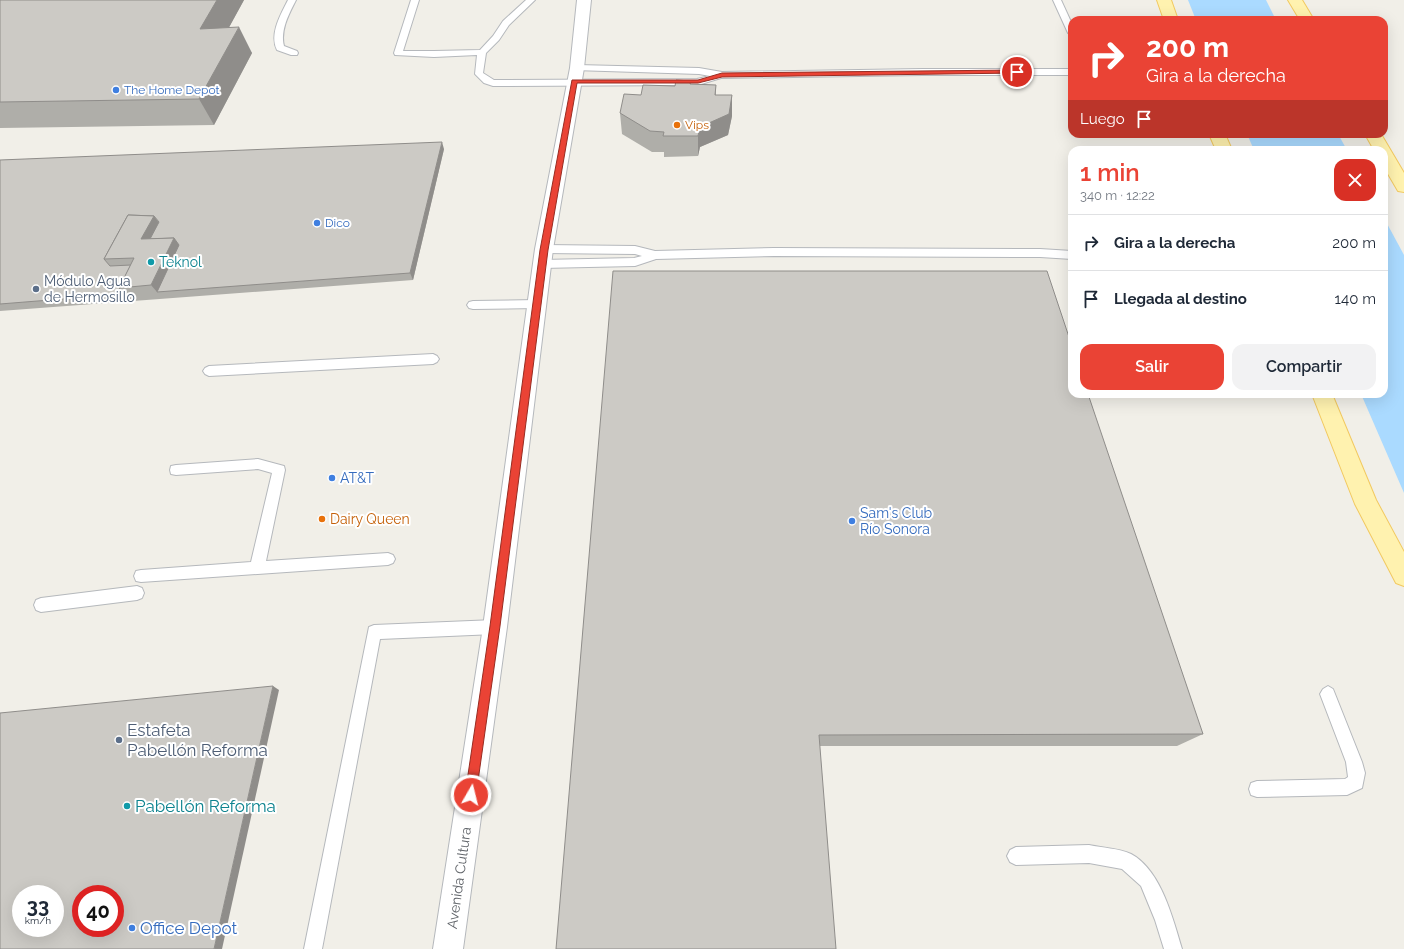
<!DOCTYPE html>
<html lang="es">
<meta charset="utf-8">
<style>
:root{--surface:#fff;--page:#f2f2f3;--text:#1f2937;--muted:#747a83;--line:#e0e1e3;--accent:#ea4335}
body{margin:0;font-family:Raleway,sans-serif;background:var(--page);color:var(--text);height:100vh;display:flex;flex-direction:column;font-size:15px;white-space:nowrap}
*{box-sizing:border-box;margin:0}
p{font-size:13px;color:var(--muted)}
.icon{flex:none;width:22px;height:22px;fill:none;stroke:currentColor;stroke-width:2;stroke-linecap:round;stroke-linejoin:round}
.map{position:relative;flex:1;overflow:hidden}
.panel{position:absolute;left:1068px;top:146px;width:320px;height:252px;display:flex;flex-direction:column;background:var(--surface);border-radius:12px;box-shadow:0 4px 16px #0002}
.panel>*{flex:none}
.top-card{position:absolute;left:1068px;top:16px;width:320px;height:122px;border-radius:12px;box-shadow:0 4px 16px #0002;background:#ea4335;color:#fff;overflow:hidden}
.speed{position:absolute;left:12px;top:885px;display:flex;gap:8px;font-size:20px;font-weight:700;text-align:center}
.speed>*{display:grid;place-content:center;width:52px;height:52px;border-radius:50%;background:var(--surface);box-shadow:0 4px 16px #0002;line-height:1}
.speed small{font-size:10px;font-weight:400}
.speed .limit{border:6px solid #d22;background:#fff;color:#111}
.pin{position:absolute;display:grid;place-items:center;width:34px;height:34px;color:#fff;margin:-17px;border:2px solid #fff;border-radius:50%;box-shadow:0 1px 4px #0007}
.me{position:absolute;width:44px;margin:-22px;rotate:8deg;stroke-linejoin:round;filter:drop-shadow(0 0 3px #0008)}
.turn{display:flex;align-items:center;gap:14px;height:84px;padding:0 12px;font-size:18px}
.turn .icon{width:52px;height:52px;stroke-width:2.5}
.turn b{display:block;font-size:28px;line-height:34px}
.then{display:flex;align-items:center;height:38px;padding:0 12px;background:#0003;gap:8px;font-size:15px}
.round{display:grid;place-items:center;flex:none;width:42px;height:42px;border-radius:12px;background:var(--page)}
.overview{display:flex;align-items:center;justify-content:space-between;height:68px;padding:0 12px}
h1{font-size:24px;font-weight:600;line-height:30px;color:var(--accent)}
.primary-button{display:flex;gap:8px;margin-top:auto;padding:8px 12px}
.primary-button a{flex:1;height:46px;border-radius:12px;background:var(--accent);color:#fff;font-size:16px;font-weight:600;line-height:46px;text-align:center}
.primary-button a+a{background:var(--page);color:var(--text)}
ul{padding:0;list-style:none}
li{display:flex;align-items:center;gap:12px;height:56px;padding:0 12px;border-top:1px solid var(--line)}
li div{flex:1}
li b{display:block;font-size:15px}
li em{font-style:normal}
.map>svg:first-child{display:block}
.water{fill:#aadaff}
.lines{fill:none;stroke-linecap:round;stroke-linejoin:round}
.service-casing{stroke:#b5b8bc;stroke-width:2}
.tertiary-casing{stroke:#b5b8bc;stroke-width:2}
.primary-casing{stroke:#f2c960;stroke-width:2}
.service{fill:#fff;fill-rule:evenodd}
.tertiary{fill:#fff;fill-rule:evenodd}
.primary{fill:#fff2af;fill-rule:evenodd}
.wall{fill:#afaea9}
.shaded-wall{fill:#8f8d8a}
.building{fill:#cccac5;stroke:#8f8d8a;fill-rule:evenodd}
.route{fill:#ea4335;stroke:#982c22}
.shop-dot{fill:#3f7fe0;stroke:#fff;stroke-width:1.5}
.food-dot{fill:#e8710a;stroke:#fff;stroke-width:1.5}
.culture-dot{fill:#0f9aa8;stroke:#fff;stroke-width:1.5}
.service-dot{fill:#5c6f8a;stroke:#fff;stroke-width:1.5}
.labels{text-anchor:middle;stroke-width:4;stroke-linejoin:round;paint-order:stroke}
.far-shop-label{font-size:12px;fill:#366cbe;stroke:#fff;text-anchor:start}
.far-food-label{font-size:12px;fill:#c56008;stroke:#fff;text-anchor:start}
.culture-label{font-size:14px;fill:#0d838f;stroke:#fff;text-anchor:start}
.service-label{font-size:14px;fill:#4e5e75;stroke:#fff;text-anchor:start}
.shop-label{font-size:14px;fill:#366cbe;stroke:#fff;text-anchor:start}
.food-label{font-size:14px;fill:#c56008;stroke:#fff;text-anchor:start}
.street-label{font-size:14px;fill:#5f6368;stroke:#fff}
.near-service-label{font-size:17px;fill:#4e5e75;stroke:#fff;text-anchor:start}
.near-culture-label{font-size:17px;fill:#0d838f;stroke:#fff;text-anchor:start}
.near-shop-label{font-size:17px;fill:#366cbe;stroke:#fff;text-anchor:start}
</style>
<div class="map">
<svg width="1404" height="949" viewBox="0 0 1404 949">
<rect width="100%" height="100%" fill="#f1efe8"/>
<g class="water">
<path d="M1188 0H1266L1276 20H1196Z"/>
<path d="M1247 134H1338L1347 150H1254Z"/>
<path d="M1384 218 1404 255V493L1361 394H1384Z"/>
</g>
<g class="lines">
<defs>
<g id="service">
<path d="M288 0H296C289 14 280 30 284 46L297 51 298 53 297 55H291L277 50C269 34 281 14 288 0Z"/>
<path d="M411 0H419L403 51H434L480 50 493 36 503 21 526 0H535L509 25 499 40 486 53 483 73 494 80 697 79 710 76 699 74 574 70 573 68 577 65 699 68 722 72 923 69H1072V75H923L721 78 698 85 493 86 484 83 475 74 477 55 434 57 395 55 394 53Z"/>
<path d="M1053 0H1061L1072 24V36L1068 33Z"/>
<path d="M544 245 635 246 655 251 774 248 1040 249 1072 251V259L1040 257 774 256 656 259 635 266 542 268 538 267 537 264 538 261 542 260 634 258 642 256 635 254 544 253 540 252 539 249 540 246Z"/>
<path d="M537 300 541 301 543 304 541 307 537 308 473 309 469 308 467 305 469 302 473 301Z"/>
<path d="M433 354 437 356 439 359 437 362 433 364 209 376 205 374 203 371 205 368 209 366Z"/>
<path d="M258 459 284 466 285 470 266 561 388 553 393 555 395 559 393 563 388 565 141 582 136 581 134 576 136 571 141 570 251 562 272 473 258 469 176 475 171 474 170 470 171 466 176 465Z"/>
<path d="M137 586 142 588 144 593 142 598 137 600 41 612 36 610 34 605 36 600 41 598Z"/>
<path d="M495 620 500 622 502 627 500 632 495 634 380 639 322 949H304L369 627 374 625Z"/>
<path d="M1328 686 1333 689 1362 762 1365 773 1362 788 1347 795 1257 797 1251 795 1249 789 1251 783 1257 781 1345 779 1348 777 1346 762 1320 694 1323 689Z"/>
<path d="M1089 845C1102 848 1119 848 1131 854 1161 870 1173 919 1182 949H1164L1155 920 1141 886 1122 869 1089 863 1016 865 1010 862 1007 856 1010 850 1016 847Z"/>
</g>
<path id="tertiary" d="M577 0H591L584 68 553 249 507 627 463 949H433L483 627 535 249 570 68Z"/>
<g id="primary">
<path d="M1157 0H1171L1178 20H1164Z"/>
<path d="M1288 0H1302L1314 20H1300Z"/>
<path d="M1209 134H1225L1232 150H1216Z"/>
<path d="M1365 134H1381L1404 173V192L1398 191 1384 167V150H1374Z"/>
<path d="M1312 394H1332L1376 500 1404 552V586L1396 583 1355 504Z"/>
</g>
</defs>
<use href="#service" class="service-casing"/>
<use href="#tertiary" class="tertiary-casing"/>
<use href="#primary" class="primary-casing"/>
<use href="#service" class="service"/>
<use href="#tertiary" class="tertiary"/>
<use href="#primary" class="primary"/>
</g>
<g class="wall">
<path d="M0 0H244L229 27 252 53 214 125 0 128Z"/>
<path d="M691 84 716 85V95H732V116L728 135 700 147 698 156 664 157V152H652L622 134 620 113 641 95 675 86Z"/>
<path d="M444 149 413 280 0 311V160Z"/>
<path d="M613 271 1203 734 1177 746H820Z"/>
</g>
<g class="shaded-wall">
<path d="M217 0H244L214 55 200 29Z"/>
<path d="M239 27 252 53 214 125 199 99Z"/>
<path d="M732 95V116L728 135 700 147 698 156V136L700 127Z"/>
<path d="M442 142 444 149 413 280 410 273Z"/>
<path d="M154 216 164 230 156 246 141 239Z"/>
<path d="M174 238 185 252 157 292 151 285Z"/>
<path d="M273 686 279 690 222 949H214Z"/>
</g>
<g class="building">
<path d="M0 0H217L200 29 239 27 199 99 0 102Z"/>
<path d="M676 80 691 81 690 84 716 85 715 95H732L729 114 700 127 698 136H663L664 132 650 131 620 113 624 94 641 95 643 85 675 86Z"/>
<path d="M442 142 410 273 157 292 179 245 174 238 150 239 159 222 154 216 128 215 104 259 110 266 131 265 119 288 125 294 0 304V160Z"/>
<path d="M128 215 154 216 141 239 174 238 151 285 119 288 134 258 104 259Z"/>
<path d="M613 271H1047L1072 346V394H1088L1203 734 819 735 836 949H556Z"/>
<path d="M273 686 214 949H0V713ZM21 894H55V928H21ZM81 894H115V928H81Z"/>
</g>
<path class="route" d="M1017 70 1019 71V73L722 77 698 83H577L548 250 500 626 476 795 475 799 471 801 467 799 465 795 490 626 540 250 572 80H698L722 73Z"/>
<g class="shop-dot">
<circle cx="116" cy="90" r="4"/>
<circle cx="317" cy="223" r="4"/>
<circle cx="332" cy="478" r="4"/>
<circle cx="852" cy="521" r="4"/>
<circle cx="132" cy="928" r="4"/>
</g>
<g class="food-dot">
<circle cx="677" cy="125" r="4"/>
<circle cx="322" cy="519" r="4"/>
</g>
<g class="culture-dot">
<circle cx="151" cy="262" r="4"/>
<circle cx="127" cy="806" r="4"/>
</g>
<g class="service-dot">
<circle cx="36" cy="289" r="4"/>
<circle cx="119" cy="740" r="4"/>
</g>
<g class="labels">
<g class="far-shop-label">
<text x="124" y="94">The Home Depot</text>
<text x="325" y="227">Dico</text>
</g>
<g class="far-food-label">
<text x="685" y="129">Vips</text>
</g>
<g class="culture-label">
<text x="159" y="267">Teknol</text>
</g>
<g class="service-label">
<text x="44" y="286">Módulo Agua<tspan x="44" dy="16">de Hermosillo</tspan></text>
</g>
<g class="shop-label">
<text x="340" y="483">AT&amp;T</text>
<text x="860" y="518">Sam's Club<tspan x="860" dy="16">Río Sonora</tspan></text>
</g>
<g class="food-label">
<text x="330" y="524">Dairy Queen</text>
</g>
<g class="street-label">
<text transform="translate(459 878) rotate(-82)" y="5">Avenida Cultura</text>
</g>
<g class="near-service-label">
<text x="127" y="736">Estafeta<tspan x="127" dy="20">Pabellón Reforma</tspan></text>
</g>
<g class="near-culture-label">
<text x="135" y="812">Pabellón Reforma</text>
</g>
<g class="near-shop-label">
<text x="140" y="934">Office Depot</text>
</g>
</g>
</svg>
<div class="speed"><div>33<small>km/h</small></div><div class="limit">40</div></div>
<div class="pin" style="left:1017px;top:72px;background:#d93025"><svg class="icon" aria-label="arrive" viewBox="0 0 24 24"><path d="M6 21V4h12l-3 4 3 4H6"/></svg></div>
<svg class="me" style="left:471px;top:795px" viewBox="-20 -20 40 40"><circle r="17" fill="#ea4335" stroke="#fff" stroke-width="3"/><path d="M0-11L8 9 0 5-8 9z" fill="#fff"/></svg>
<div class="top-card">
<div class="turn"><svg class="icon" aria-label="right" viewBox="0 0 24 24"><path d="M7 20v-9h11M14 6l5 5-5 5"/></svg><div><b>200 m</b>Gira a la derecha</div></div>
<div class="then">Luego<svg class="icon" aria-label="arrive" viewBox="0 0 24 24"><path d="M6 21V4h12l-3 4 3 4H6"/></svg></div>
</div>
<section class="panel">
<div class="overview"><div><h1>1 min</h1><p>340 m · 12:22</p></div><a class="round" style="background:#d93025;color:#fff"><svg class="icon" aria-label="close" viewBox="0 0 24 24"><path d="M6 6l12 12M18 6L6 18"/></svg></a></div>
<ul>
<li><svg class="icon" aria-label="right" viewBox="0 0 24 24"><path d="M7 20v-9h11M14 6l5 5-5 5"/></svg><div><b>Gira a la derecha</b></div><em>200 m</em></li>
<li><svg class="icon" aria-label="arrive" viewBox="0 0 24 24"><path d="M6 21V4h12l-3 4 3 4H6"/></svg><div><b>Llegada al destino</b></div><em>140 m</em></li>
</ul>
<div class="primary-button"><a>Salir</a><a>Compartir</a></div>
</section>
</div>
